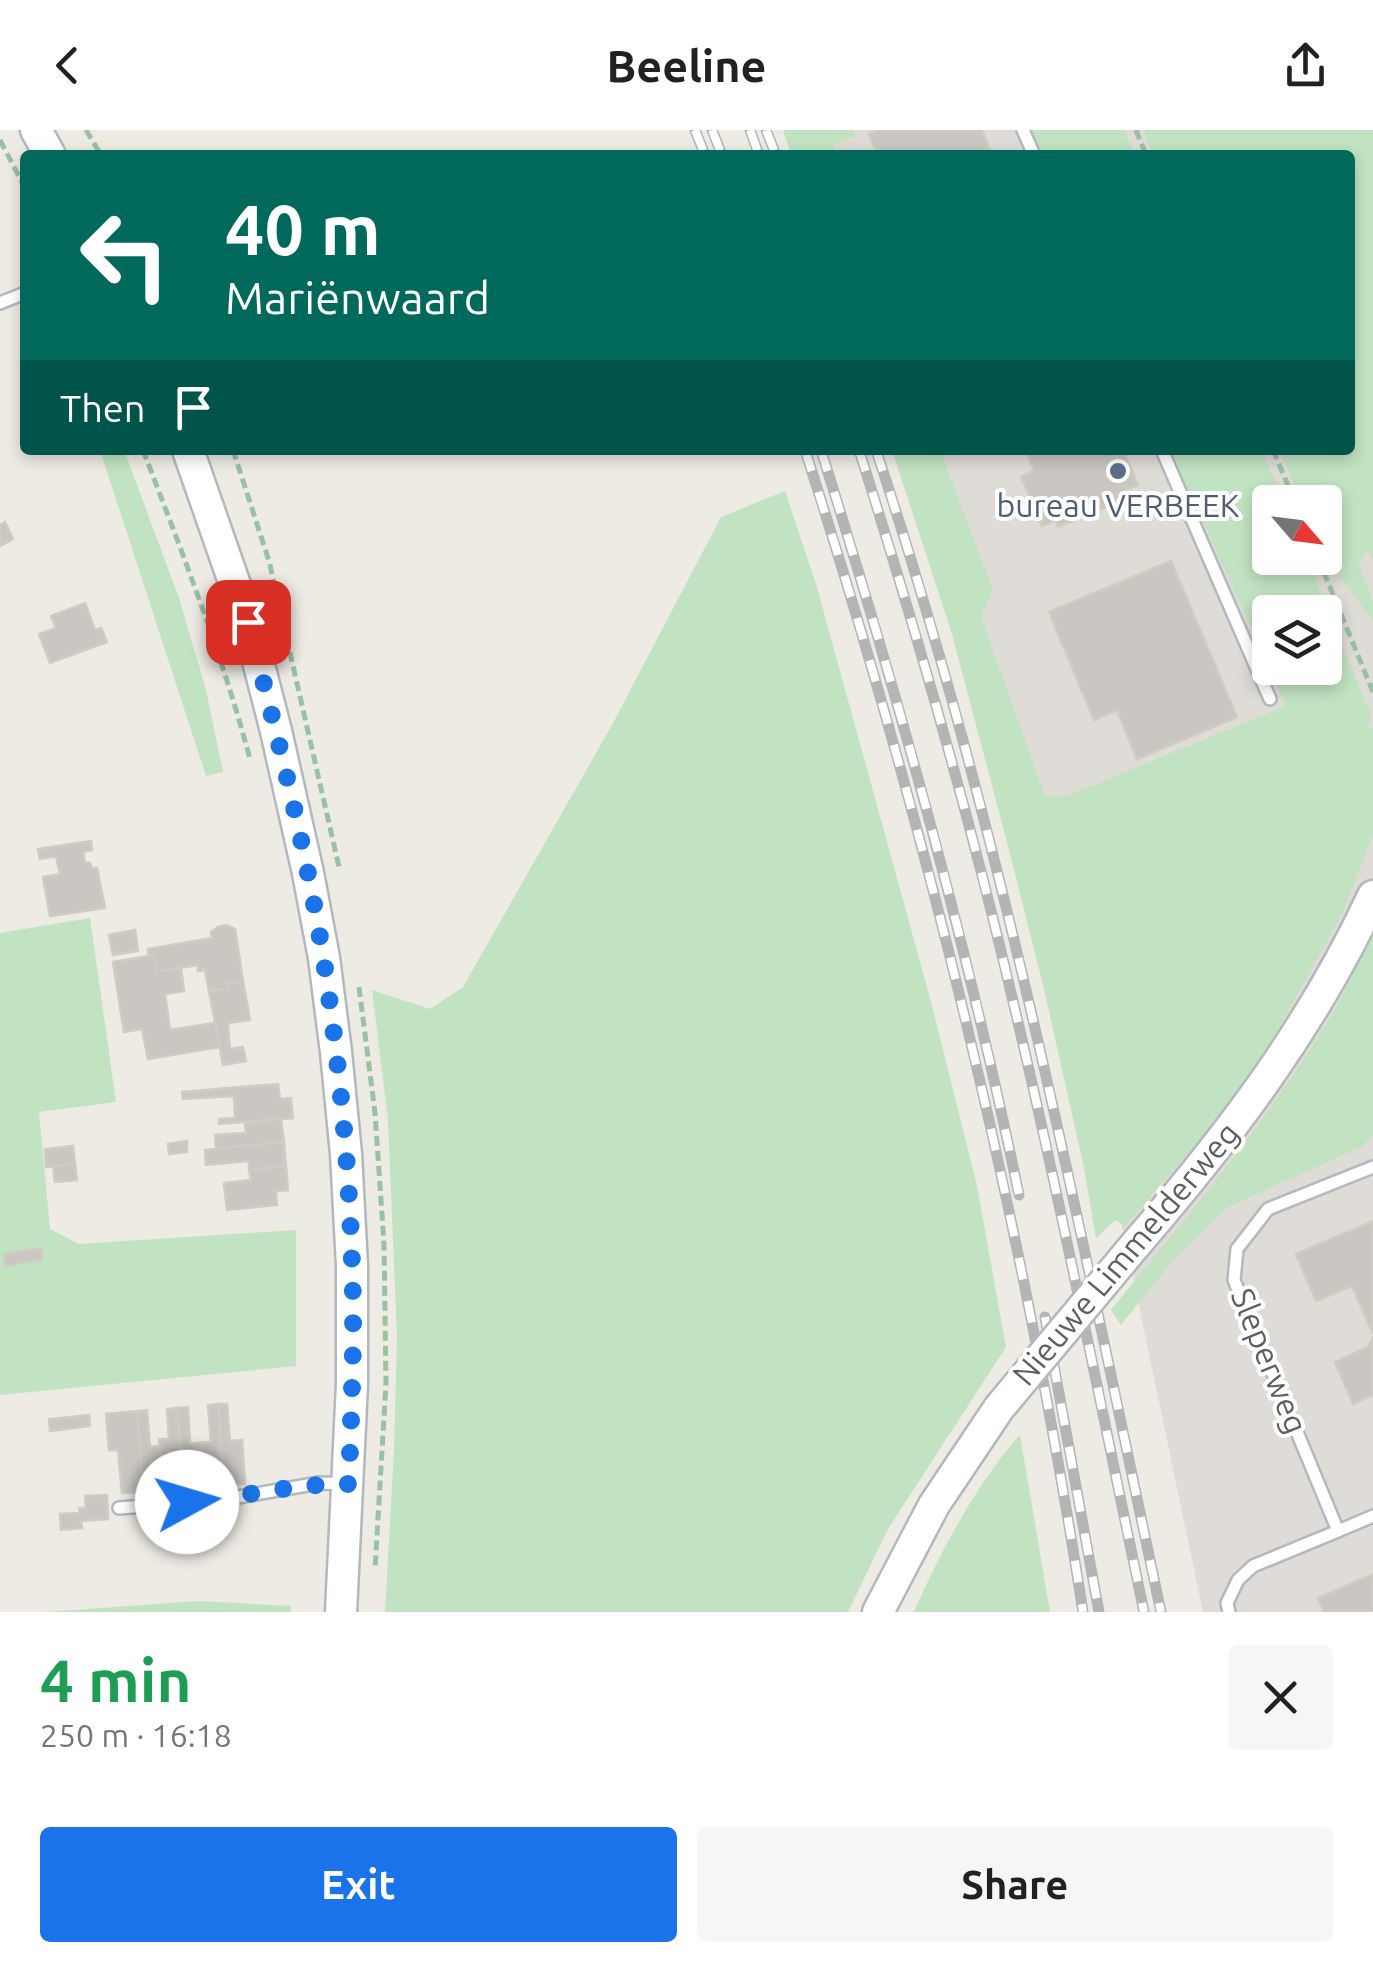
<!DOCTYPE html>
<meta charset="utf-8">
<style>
:root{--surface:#fff;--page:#f6f6f6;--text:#202124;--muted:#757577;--accent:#1a73e8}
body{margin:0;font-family:Ubuntu,sans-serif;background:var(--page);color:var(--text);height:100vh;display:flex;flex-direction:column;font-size:38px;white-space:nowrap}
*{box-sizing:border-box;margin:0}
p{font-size:32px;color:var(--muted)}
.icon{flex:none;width:55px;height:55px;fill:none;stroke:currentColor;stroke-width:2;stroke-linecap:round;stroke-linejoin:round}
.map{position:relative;height:1482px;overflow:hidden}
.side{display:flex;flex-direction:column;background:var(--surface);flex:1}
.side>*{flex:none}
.hud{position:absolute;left:20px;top:20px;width:1335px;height:305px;border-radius:10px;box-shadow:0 5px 15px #0003;background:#00695c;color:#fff;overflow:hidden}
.needle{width:65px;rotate:118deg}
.controls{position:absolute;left:1252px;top:355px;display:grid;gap:20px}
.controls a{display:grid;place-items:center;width:90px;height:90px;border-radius:10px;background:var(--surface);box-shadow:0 5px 15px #0003;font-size:50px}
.pin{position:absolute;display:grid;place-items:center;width:85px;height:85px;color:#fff;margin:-42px;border-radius:20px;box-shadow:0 5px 15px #0006}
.me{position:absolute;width:110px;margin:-55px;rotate:84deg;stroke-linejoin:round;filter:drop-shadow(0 0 8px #0008)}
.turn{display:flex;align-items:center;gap:35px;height:210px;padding:0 40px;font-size:45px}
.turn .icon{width:130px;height:130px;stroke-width:2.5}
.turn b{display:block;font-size:70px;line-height:85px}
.then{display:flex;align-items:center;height:95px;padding:0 40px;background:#0003;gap:20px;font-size:38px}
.round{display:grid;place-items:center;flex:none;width:105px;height:105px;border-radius:10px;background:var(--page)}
.headline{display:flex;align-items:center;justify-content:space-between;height:170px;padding:0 40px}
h1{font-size:60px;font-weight:700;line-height:75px;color:#1e9e55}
.action{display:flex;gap:20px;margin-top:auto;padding:20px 40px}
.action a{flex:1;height:115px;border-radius:10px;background:var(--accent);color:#fff;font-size:40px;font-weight:700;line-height:115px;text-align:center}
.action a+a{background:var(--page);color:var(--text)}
header{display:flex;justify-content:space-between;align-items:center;height:130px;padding:0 40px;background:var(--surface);font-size:45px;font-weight:700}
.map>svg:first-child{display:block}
.industrial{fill:#dfdcd7;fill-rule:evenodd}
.green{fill:#c1e3c1;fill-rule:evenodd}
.building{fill:#cac7c2;stroke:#d1ccc2;stroke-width:2.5}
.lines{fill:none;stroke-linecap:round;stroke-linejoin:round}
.lane-casing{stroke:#b5b8bc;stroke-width:16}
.secondary-casing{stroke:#b4b8bc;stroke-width:35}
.path{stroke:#99c1a4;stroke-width:5;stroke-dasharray:10 5;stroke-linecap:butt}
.lane{stroke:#fff;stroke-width:11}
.secondary{stroke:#fff;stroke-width:30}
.rail-casing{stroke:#b3b4b4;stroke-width:11}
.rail{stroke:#fff;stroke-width:8;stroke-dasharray:22;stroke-linecap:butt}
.secondary-bridge-casing{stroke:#b4b8bc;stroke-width:35;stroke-linecap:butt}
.secondary-bridge{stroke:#fff;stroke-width:30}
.route{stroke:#1a73e8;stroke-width:18;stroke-dasharray:0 32.4}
.service-dot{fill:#5c6f8a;stroke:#fff;stroke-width:4}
.labels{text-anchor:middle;stroke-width:8;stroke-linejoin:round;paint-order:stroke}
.service-label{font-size:32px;fill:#4e5e75;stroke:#fff}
.street-label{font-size:32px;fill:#5b5f63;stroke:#fff}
</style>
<header><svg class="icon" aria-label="back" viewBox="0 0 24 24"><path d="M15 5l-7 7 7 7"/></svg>Beeline<svg class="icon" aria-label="share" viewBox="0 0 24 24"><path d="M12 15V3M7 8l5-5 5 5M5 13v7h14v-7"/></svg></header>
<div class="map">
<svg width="1373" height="1482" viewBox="0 0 1373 1482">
<rect width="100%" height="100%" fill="#edebe3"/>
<path class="industrial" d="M790 0H1373V1482H1203L1044 723 902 320H1350V25H799ZM1270 372H1325V428H1270ZM1270 482H1325V538H1270Z"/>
<g class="green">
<path d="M783 0H853L855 6 833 15 836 25H791Z"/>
<path d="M1031 0H1124L1135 25H1042Z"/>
<path d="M1143 0H1373V431L1367 420 1359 434 1373 473V491L1325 426V372H1302L1279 320H1350V25H1153Z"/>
<path d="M100 320H124L179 468 206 560 223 642 206 646Z"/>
<path d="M892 320H940L993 460 981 487 1045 666H1067L1286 576 1197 378 1191 379 1167 320H1262L1284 372H1270V428H1307L1371 586 1367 598 1373 597V705L1342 784 1279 899 1229 976 1125 1096 1115 1090 1096 1109 1084 1038 1044 859 1009 720 952 504ZM1270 482H1325V538H1270Z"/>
<path d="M785 361 816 454 930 868 977 1056 1006 1217 888 1399 848 1482H385L394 1320 397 1205 388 990 372 860 430 879 463 857 612 595 721 387Z"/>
<path d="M90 788 116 972 39 982 50 1099 79 1114 296 1100V1236L0 1265V803Z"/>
<path d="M1373 804V1003L1363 1016 1226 1078 1170 1134 1121 1195 1111 1180C1183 1091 1258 1003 1319 906 1340 874 1355 838 1373 804Z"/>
<path d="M1020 1305 1050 1482H914C938 1426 979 1349 1020 1305Z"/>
<path d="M199 1471 291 1476V1482H45Z"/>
</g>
<g class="building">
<path d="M878 0H982L992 25H878L869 4Z"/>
<path d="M1031 320H1123L1138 355 1125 360 1128 368 1058 397 1055 390 1042 396 1021 347 1034 341 1028 326Z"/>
<path d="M5 392 13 409 0 416V395Z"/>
<path d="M1171 431 1237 587 1137 629 1117 580 1094 590 1049 482Z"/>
<path d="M85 473 95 500 101 498 107 512 50 533 39 504 56 498 51 486Z"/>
<path d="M91 711 92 720 83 722 85 733H90L92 739 97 738 105 778 50 786 43 747 60 744 56 726 40 729 38 719Z"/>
<path d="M226 795 235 799 243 851 228 853V859L209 861 205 840 198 841V835L156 842 154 825 149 826 148 819 212 808 211 802 218 797Z"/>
<path d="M135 800 138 821 113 825 109 805Z"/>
<path d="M154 825 156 842 181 838 184 861 165 864 170 900 215 893 220 917 148 929 142 899 124 902 113 832Z"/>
<path d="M243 851 250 890 228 893 230 919 243 917 246 931 223 935 209 861 228 859V853Z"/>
<path d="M278 954 280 969 291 968 293 988 219 994V989L235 988 234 966 183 969 182 962Z"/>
<path d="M281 989 284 1012 216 1019 215 1005 246 1003 245 993Z"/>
<path d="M187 1011V1022L169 1024 168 1014Z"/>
<path d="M284 1012 286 1036 249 1040V1031L206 1035 205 1020Z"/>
<path d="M73 1016 75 1034 46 1037 45 1019Z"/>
<path d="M75 1034 77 1050 55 1052 53 1036Z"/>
<path d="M286 1036 288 1060 276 1061 277 1075 227 1080 224 1053 251 1050 249 1040Z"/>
<path d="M1373 1091V1204L1352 1156 1316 1171 1296 1124Z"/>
<path d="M41 1118 42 1129 6 1136 4 1124Z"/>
<path d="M1373 1207V1265L1353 1274 1335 1232 1369 1216Z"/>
<path d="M218 1274 224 1355 203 1357 200 1313 211 1312 208 1275Z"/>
<path d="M218 1274H227L230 1311 242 1310 245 1354 224 1355Z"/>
<path d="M188 1277 190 1314 200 1313 203 1357 183 1358 177 1278Z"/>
<path d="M177 1278 183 1358 163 1360 159 1309H169L167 1279Z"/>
<path d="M147 1280 150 1317 160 1316 163 1360 143 1362 137 1281Z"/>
<path d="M137 1281 143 1362 122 1363 118 1320H109L106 1284Z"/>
<path d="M89 1285 90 1296 50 1301 49 1289Z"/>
<path d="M107 1365 108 1389 81 1391 82 1398 61 1400 60 1384 80 1383 79 1378H86L85 1366Z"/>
<path d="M1373 1444V1482H1324L1318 1468Z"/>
</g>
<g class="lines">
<defs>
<g id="lane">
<path d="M1023 0 1034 25"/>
<path d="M0 173 25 163"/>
<path d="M1162 320 1270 569"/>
<path d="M1373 1037 1268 1079 1237 1119 1234 1150 1338 1401 1373 1386"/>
<path d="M119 1378 221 1370 319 1353 348 1354"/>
<path d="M1229 1482 1227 1473 1238 1450 1253 1436 1338 1401"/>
</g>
<g id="secondary">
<path d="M36 0 50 25"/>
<path d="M188 320 248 492 276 601 308 743 324 828 336 922 346 1024 352 1136V1254L341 1482"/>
<path d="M1136 1114C1230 1005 1312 897 1373 766"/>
<path d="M878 1482 934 1375 999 1278"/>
</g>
</defs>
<use href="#lane" class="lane-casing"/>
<use href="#secondary" class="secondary-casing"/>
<g class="path">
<path d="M86 0 101 25"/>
<path d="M1136 0 1146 25"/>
<path d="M0 10 25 58"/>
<path d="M143 320C182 422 222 524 250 629"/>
<path d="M233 320 269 431 339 737"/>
<path d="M1273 320 1295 372"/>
<path d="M1318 428 1373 562"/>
<path d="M359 857 375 983 384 1114 386 1253 375 1439"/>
</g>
<use href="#lane" class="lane"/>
<use href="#secondary" class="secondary"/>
<defs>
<g id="rail">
<path d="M695 0 705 25"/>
<path d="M712 0 722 25"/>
<path d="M750 0 759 25"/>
<path d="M766 0 776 25"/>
<path d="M805 320C927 699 1022 1089 1083 1482"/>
<path d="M821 320C898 565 967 813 1019 1065"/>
<path d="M859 320C904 462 946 605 983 749 1045 992 1093 1238 1144 1482"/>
<path d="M876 320C1002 699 1078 1092 1161 1482"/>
<path d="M1045 1187 1099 1482"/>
</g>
</defs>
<use href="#rail" class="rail-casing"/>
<use href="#rail" class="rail"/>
<defs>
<path id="secondary-bridge" d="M999 1278 1136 1114"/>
</defs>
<use href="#secondary-bridge" class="secondary-bridge-casing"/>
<use href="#secondary-bridge" class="secondary-bridge"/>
</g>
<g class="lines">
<path class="route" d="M187 1372C241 1368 294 1353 349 1354 351 1281 355 1207 352 1134 349 1033 339 932 324 832 306 717 277 604 248 492"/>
</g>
<circle class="service-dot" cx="1118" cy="341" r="10"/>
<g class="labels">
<g class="service-label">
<text x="1118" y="387">bureau VERBEEK</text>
</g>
<g class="street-label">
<text transform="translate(1126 1124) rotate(-50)" y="11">Nieuwe Limmelderweg</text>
<text transform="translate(1269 1231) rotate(68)" y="11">Sleperweg</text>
</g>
</g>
</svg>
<div class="controls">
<a><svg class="needle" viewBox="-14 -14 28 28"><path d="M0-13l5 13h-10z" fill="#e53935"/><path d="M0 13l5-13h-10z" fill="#757577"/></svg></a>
<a><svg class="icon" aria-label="layers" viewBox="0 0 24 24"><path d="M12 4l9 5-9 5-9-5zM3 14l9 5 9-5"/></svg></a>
</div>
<div class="pin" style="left:248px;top:492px;background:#d93025"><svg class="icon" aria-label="arrive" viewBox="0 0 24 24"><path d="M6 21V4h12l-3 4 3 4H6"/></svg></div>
<svg class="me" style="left:187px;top:1372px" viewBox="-20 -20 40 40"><circle r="19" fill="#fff"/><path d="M0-13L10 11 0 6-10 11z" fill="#1a73e8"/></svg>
<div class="hud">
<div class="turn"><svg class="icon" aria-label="left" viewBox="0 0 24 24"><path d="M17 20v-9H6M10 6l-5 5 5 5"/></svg><div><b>40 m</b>Mariënwaard</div></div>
<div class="then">Then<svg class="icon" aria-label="arrive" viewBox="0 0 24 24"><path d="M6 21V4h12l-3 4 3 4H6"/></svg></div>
</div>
</div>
<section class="side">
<div class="headline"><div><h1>4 min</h1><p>250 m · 16:18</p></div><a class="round"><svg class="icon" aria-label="close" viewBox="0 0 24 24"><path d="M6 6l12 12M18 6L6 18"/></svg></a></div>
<div class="action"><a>Exit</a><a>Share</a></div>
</section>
